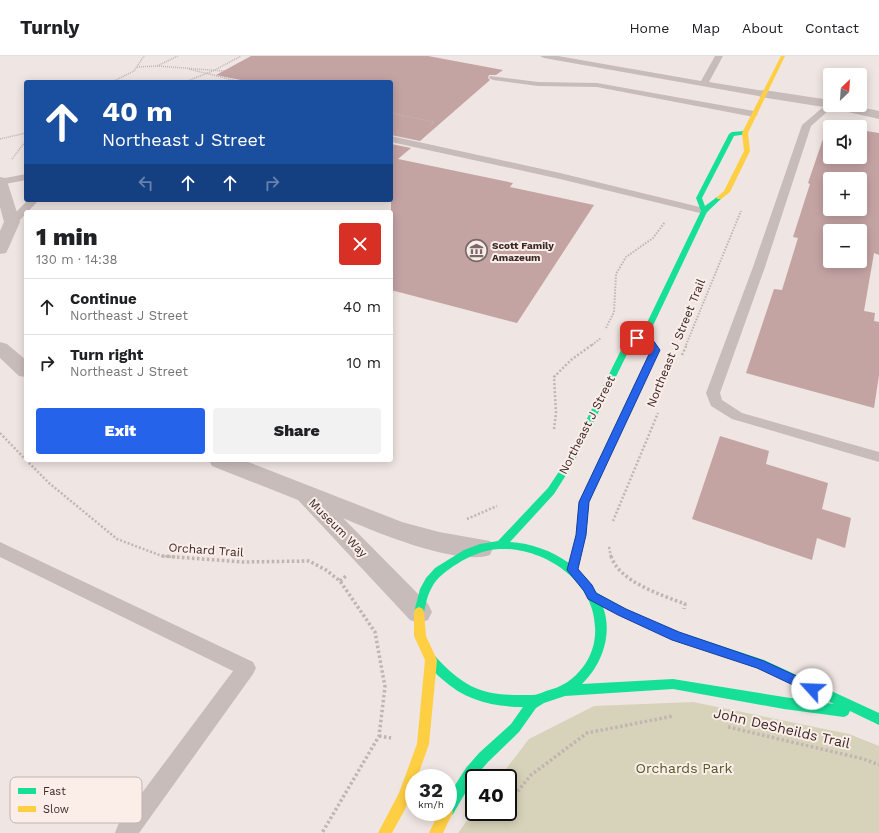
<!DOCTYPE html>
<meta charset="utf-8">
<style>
:root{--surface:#fff;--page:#f2f2f2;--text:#202124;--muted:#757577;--line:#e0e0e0;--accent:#2563eb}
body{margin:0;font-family:"Work Sans",sans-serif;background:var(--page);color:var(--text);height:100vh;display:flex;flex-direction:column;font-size:15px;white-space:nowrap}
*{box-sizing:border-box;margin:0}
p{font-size:13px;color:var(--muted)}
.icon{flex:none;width:22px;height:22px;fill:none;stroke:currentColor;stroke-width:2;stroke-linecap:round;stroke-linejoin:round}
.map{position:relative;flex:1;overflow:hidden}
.panel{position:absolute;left:24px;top:154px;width:369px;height:252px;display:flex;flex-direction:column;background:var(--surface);border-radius:4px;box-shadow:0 2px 10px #0003}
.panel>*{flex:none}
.banner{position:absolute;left:24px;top:24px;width:369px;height:122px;border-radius:4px;box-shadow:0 2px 10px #0003;background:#1a4fa0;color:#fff;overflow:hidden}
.needle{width:26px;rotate:25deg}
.tools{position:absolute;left:823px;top:12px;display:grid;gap:8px}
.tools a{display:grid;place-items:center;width:44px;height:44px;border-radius:4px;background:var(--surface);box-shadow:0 2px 10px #0003;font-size:20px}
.speed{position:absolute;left:405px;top:713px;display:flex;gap:8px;font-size:20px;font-weight:700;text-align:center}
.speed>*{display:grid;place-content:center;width:52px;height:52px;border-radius:50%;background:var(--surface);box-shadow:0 2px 10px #0003;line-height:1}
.speed small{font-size:10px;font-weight:400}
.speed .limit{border:2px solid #111;border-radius:6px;background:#fff;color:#111}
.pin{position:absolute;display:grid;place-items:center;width:34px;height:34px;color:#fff;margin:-17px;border-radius:8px;box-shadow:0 2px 6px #0006}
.me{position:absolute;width:44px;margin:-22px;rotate:295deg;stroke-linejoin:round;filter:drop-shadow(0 0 3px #0008)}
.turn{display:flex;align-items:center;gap:14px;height:84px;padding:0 12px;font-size:18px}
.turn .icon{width:52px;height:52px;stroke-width:2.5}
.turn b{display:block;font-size:28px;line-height:34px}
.lanes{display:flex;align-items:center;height:38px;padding:0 12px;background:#0003;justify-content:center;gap:20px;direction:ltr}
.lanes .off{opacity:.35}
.round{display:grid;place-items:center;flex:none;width:42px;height:42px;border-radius:4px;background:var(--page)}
.overview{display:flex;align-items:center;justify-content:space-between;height:68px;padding:0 12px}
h1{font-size:24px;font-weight:800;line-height:30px}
.primary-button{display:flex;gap:8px;margin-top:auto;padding:8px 12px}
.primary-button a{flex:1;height:46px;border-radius:4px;background:var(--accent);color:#fff;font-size:16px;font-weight:800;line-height:46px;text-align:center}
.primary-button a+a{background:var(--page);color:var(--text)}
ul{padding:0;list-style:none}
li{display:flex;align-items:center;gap:12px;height:56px;padding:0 12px;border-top:1px solid var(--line)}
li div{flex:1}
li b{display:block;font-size:15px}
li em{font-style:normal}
header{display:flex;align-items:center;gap:24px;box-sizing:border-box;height:56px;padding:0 20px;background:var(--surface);border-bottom:1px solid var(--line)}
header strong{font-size:19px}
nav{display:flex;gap:22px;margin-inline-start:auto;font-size:14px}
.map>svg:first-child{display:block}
.green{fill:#d7d3ba}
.building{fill:#c4a3a3;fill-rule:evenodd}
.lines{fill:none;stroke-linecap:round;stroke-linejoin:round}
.path-far3{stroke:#c1b5b2;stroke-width:1.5;stroke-dasharray:1 1;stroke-linecap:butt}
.path-far2{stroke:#c1b5b2;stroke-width:2;stroke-dasharray:1.5 1.5;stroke-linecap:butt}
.path-far1{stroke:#c1b5b2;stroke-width:2.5;stroke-dasharray:2 2;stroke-linecap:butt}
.path{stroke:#c1b5b2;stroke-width:3.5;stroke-dasharray:2.5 2.5;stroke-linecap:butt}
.lane{fill:#c8bcba;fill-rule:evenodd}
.street{fill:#c8bcba;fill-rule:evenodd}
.fast{fill:#16e098;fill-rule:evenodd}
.slow{fill:#ffcf43;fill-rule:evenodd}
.route{fill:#2563eb;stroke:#184099}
.labels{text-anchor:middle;stroke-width:4;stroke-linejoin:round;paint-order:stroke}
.far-poi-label{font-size:10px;font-weight:bold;fill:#3a2828;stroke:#fbeee9;text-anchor:start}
.street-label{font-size:12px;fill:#3a2828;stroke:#fbeee9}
.near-street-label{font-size:14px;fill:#3a2828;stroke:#fbeee9}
.near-park-label{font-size:14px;fill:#565a29;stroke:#fbeee9}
.key{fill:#fbeee9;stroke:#c1b3af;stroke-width:1}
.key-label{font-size:11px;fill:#3a2828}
</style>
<header>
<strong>Turnly</strong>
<nav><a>Home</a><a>Map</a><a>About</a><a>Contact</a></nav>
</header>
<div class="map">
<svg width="879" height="777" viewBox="0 0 879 777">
<rect width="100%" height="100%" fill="#efe5e2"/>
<path class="green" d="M693 646 849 678 879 690V777H458L474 755 508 756V722H499L529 683 594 650Z"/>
<g class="building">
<path d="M251 0H428L503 14 496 19H489L488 22 490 24 420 85 391 79V26H250L216 19Z"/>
<path d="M827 71H830V101H860V74L879 77V199L874 197 864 255 875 257 874 265 879 266V319L874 352 746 317 774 233 782 234 798 182 793 181 810 128 808 127ZM830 123H860V153H830ZM830 175H860V205H830Z"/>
<path d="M391 88 411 92 398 103 513 127 510 131 594 149 517 267 391 234Z"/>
<path d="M720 380 769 395 766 408 828 427 822 453 851 462 845 492 817 482 812 504 692 463Z"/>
</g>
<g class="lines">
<g class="path-far3">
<path d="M157 10 224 15"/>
<path d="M137 11 157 10 178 0"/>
<path d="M189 13 241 26"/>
<path d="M112 26 134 15 144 0"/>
<path d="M185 26 215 14 241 0"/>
<path d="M391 57 434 66 428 71"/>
<path d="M0 83 26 77"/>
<path d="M12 103 25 86 26 80"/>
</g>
<g class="path-far2">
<path d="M606 272 614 256 616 218 626 201 653 182 665 166"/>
<path d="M592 289 601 282"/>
<path d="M686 289 741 155"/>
</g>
<g class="path-far1">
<path d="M682 299 687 288"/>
<path d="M554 373 556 357 554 321 571 304 593 288"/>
<path d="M0 377 26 404"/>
<path d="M26 404 49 427 117 483 162 500 176 501"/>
<path d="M467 463 497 450"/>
<path d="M613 465 658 357"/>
<path d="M609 491 611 501"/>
</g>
<g class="path">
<path d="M162 500 243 506 309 505 326 514 340 525 375 576 385 631 379 680 322 777"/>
<path d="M611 500C619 526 662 539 685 548L684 553"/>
<path d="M340 525 346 520"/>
<path d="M728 671 864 703 879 709"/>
<path d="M379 680 391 682"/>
<path d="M508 747 531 719 587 677 673 660"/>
</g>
<g class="lane">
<path d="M540 0H558L701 25 715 0H723L709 26 764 35 768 38 764 41 544 2Z"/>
<path d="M490 20 538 26 597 27 754 55 758 58 754 61 597 31 538 30 493 24 489 22Z"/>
<path d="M828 47 835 49 811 70 765 211 720 337 722 344 742 357 879 396V406L732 363 711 350 706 337 753 211 802 69Z"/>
<path d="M391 80 560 117 708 153 709 155 704 158 560 123 391 86Z"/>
<path d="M26 118V124L0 129V123Z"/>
<path d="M28 144H39L16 168H8L7 166 8 164Z"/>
<path d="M0 486 253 606 256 612 253 618 139 777H115L118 769 233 615 0 501Z"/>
</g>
<g class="street">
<path d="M764 34 830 44V49H851L879 55V63L830 52 760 41 758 38 760 35Z"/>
<path d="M0 121 5 122 7 125 20 166 8 193 6 197 0 198V175L4 166 0 151Z"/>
<path d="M0 286 7 288 26 304V321L19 320 0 302Z"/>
<path d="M209 404H243L402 466 439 476 490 485 493 492 490 499C457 510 375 476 343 462L428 548 432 556 428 564 419 567 410 564 298 444 212 410Z"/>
</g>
<path class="fast" d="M745 75 747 76V78L734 80 702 142 705 150 717 141 722 142 707 156 649 278 659 294 589 446 586 479 577 513 587 523 597 537 626 553 679 576 764 604 879 657V669L850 655 848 659 844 661 784 653 673 633 565 640 544 647 536 652 519 676 488 706 474 722 453 758 448 760 443 758V756H448V740L466 712 479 697 511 668 523 651C492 651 465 644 442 623 436 618 429 611 425 604L427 600 431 599 435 600C467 635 485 640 532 639 537 639 541 637 546 635 562 631 573 624 583 611 592 599 596 585 595 571 594 524 543 491 499 493 484 494 469 500 457 508 447 514 436 522 431 533 427 540 426 548 424 556L423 559 419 561 415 559 414 556 420 533 426 522 435 512 464 494 480 488 498 485 548 432 566 405 625 286 642 277 701 155 696 142 729 78 732 76ZM643 282 651 294 579 446 576 479 569 507C552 495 531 487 510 486L554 438 573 408 632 288ZM603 551 672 583 757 612 834 648 784 641 673 623 582 628C602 609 613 578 603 551Z"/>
<g class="slow">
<path d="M781 0H785L748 77 750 95 730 136 721 143H717V141L724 135 744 95 742 77Z"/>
<path d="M419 551 423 553 424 556 426 580 437 604 429 688 417 722H414C414 741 401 760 392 777H378L399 737 417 688 425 604 414 580V556L415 553Z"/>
<path d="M448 750 451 751 453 756 443 777H429L439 756H448Z"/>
</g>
</g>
<path class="route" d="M645 276 648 277 660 294 589 446 586 479 578 513 592 529 596 537 626 553 679 576 764 605 816 629 818 633 816 637 812 638 757 612 672 584 618 559 588 543 584 535 567 514 576 479 579 446 651 294 644 282 637 284 633 282Z"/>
<defs>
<symbol id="museum-ring" viewBox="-11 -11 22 22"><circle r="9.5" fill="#fbeee9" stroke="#796a69" stroke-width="1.5"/><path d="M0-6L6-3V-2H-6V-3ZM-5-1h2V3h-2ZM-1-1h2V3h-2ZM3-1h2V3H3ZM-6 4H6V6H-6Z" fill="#796a69"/></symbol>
</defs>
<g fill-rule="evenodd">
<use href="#museum-ring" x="464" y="182" width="25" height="25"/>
</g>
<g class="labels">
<g class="far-poi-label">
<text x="492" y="193">Scott Family<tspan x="492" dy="12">Amazeum</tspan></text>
</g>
<g class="street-label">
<text transform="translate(676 287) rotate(-68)" y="4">Northeast J Street Trail</text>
<text transform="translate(587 369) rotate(-63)" y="4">Northeast J Street</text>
<text transform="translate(338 472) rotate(45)" y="4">Museum Way</text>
<text transform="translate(206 494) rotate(4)" y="4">Orchard Trail</text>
</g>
<g class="near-street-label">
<text transform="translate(782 672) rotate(13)" y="5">John DeSheilds Trail</text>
</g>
<g class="near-park-label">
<text x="684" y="717">Orchards Park</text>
</g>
</g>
<rect x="10" y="721" width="132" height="46" rx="6" class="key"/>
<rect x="18" y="732" width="18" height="6" fill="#16e098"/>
<rect x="18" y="750" width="18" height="6" fill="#ffcf43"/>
<g class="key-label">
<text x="43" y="739">Fast</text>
<text x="43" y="757">Slow</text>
</g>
</svg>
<div class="tools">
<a><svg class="needle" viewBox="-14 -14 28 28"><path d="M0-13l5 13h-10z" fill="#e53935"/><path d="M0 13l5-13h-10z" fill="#757577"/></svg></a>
<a><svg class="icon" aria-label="sound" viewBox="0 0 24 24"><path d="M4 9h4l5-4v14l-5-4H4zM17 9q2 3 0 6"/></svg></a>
<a>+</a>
<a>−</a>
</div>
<div class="speed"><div>32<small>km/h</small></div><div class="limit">40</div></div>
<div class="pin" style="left:637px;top:282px;background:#d93025"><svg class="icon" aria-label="arrive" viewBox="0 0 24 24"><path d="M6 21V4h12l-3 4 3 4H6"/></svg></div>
<svg class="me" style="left:812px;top:633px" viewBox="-20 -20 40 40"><circle r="19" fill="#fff"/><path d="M0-13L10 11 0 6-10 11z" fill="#2563eb"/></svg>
<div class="banner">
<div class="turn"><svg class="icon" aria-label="ahead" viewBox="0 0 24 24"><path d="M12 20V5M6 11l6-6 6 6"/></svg><div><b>40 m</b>Northeast J Street</div></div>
<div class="lanes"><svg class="icon off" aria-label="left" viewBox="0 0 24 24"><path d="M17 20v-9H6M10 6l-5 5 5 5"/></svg><svg class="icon" aria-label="ahead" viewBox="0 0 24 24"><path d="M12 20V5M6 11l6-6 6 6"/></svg><svg class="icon" aria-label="ahead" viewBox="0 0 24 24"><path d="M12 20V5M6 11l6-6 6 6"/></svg><svg class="icon off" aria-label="right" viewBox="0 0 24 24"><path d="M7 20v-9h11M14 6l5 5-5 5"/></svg></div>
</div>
<section class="panel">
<div class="overview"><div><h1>1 min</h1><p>130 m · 14:38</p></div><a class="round" style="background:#d93025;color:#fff"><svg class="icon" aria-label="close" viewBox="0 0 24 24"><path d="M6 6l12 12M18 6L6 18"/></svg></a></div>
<ul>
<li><svg class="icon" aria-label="ahead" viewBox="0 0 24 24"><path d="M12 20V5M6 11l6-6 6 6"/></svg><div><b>Continue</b><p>Northeast J Street</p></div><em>40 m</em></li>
<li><svg class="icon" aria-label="right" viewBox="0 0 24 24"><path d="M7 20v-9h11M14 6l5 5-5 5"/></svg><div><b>Turn right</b><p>Northeast J Street</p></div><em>10 m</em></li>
</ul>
<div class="primary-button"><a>Exit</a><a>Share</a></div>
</section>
</div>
